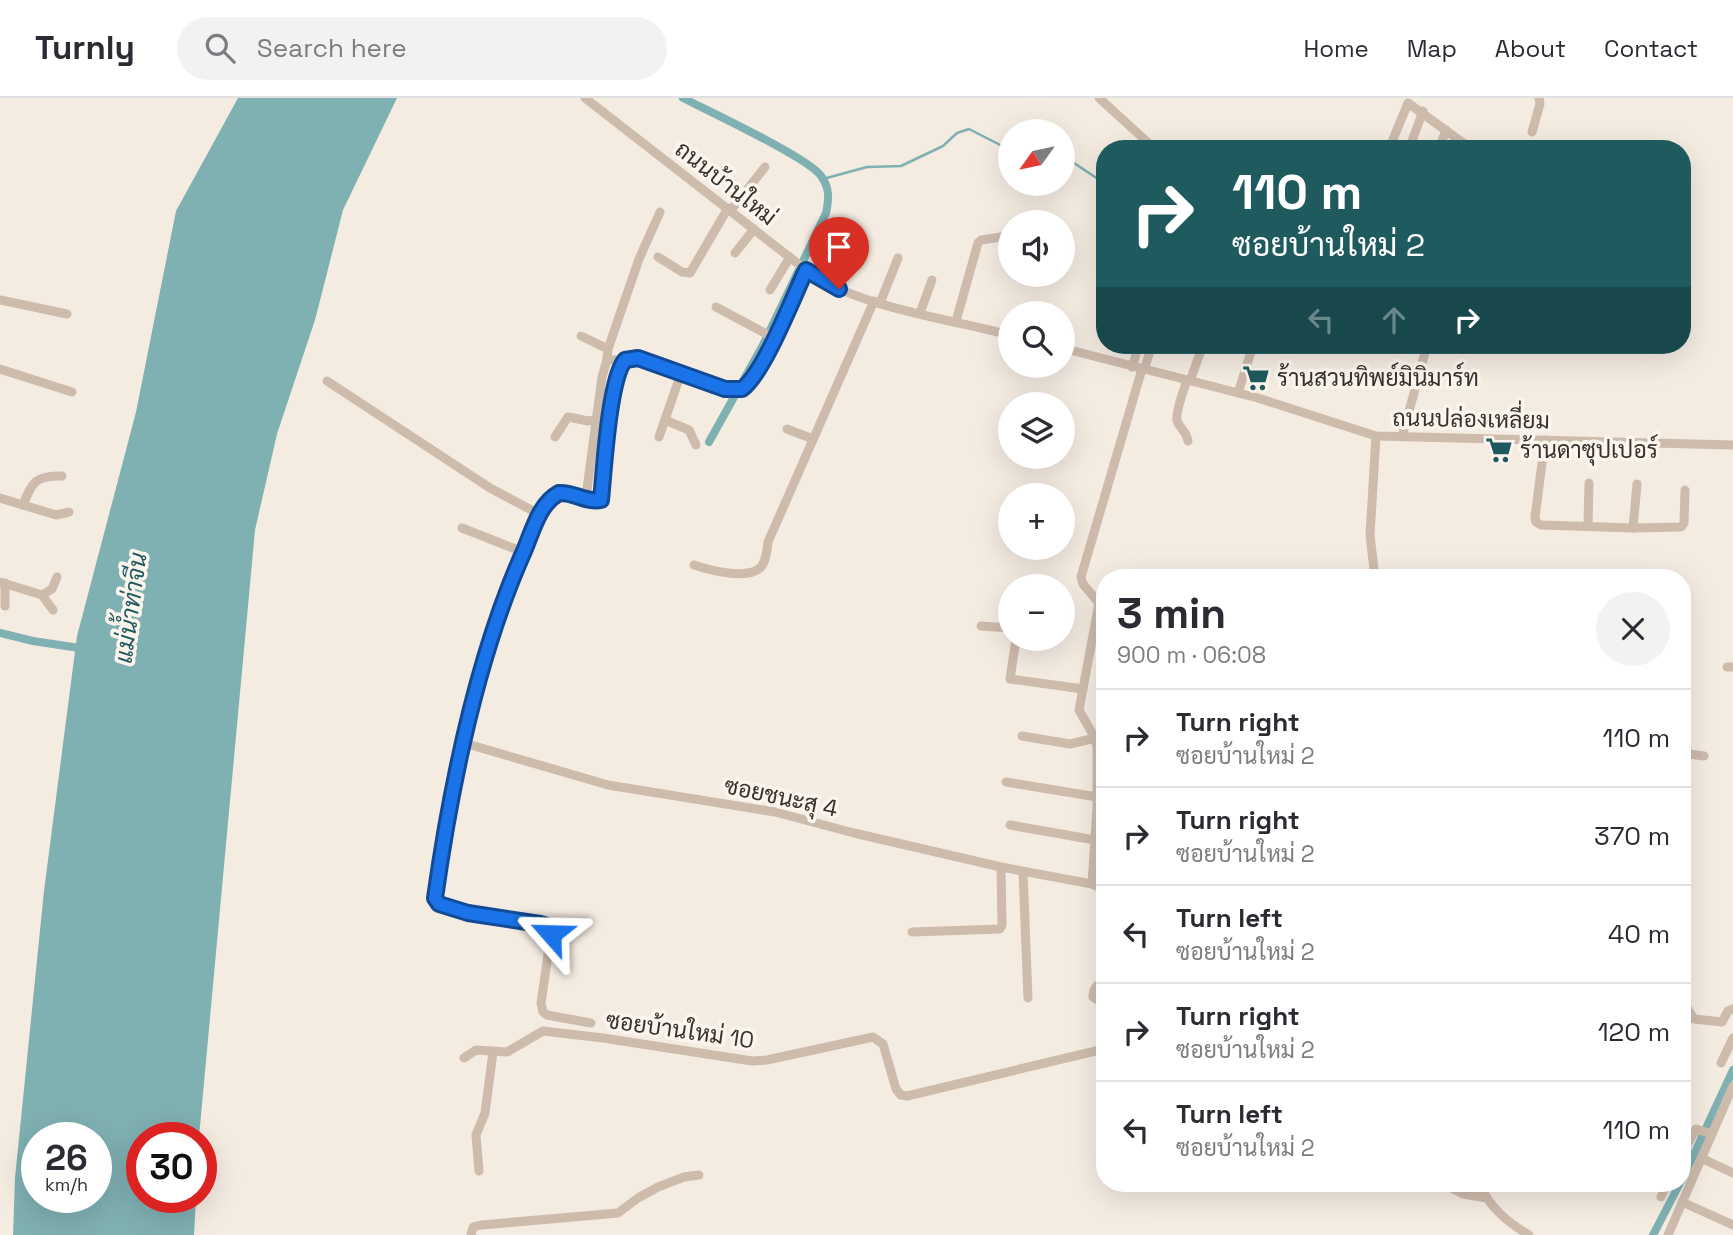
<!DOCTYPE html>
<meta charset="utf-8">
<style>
:root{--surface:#fff;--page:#f2f2f3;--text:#2b2b33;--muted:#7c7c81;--line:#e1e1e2}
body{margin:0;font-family:"Space Grotesk",Sarabun,sans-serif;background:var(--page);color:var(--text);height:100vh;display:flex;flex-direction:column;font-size:26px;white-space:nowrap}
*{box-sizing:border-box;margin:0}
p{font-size:23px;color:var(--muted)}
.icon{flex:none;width:38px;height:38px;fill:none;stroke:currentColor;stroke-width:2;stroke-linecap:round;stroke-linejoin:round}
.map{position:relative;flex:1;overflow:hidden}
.panel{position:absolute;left:1096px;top:471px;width:595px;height:623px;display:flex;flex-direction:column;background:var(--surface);border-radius:28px;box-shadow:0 7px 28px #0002}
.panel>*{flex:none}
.guide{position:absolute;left:1096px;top:42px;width:595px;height:214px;border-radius:28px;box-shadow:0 7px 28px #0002;background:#1f5a5e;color:#fff;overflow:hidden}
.needle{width:46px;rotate:237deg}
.tools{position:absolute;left:998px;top:21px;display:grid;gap:14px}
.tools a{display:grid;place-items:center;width:77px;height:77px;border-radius:50%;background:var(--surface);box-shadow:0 7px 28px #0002;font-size:35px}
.speed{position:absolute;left:21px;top:1024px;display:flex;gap:14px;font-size:35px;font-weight:700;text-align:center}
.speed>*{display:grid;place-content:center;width:91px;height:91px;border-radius:50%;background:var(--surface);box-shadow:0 7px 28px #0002;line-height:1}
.speed small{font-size:18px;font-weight:400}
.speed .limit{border:10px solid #d22;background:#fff;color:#111}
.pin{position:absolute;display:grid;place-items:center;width:60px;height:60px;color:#fff;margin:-72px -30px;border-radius:50% 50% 50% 0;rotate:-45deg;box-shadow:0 0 7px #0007}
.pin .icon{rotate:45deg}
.me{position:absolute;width:77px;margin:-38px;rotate:295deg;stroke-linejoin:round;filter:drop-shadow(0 0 5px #0008)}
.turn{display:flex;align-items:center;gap:24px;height:147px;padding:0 21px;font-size:32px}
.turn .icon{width:91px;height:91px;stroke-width:2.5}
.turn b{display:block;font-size:49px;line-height:60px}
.lanes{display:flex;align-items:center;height:66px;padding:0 21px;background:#0003;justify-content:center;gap:35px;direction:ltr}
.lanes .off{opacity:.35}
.round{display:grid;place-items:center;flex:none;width:74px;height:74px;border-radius:37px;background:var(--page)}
.summary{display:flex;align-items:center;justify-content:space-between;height:119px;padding:0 21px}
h1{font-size:42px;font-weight:800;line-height:52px}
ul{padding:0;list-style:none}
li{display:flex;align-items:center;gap:21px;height:98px;padding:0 21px;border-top:2px solid var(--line)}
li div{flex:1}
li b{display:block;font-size:26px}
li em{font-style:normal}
header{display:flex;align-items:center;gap:42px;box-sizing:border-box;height:98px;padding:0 35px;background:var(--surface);border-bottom:2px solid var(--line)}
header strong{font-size:33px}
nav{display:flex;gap:38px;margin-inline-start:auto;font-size:24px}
.search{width:490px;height:63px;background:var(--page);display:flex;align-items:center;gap:18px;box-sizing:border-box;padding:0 24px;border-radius:38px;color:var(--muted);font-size:26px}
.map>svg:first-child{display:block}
.water{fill:#7fb0b2;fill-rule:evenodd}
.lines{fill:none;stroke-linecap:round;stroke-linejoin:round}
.stream{stroke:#7fb0b2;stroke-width:2.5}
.canal{stroke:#7fb0b2;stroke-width:8}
.minor{stroke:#cdbbac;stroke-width:9}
.route-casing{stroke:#114b97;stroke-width:18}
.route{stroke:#1a73e8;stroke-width:12}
.labels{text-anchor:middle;stroke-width:7;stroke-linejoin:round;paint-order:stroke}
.street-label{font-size:23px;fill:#3b302b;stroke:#fbf5ee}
.poi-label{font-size:23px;fill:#3b302b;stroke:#fbf5ee;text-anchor:start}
.water-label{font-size:24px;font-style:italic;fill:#1f5a5e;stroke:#fbf5ee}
</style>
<header>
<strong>Turnly</strong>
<div class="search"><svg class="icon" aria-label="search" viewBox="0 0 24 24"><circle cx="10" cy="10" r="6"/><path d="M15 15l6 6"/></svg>Search here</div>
<nav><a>Home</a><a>Map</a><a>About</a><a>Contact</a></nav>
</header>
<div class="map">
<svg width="1733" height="1137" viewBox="0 0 1733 1137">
<rect width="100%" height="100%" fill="#f4ebe1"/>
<path class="water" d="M238 0H397L343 112 315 222 277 336 255 432 199 1039 142 1040V1099H196L194 1137H13L15 1080 44 793 77 538 136 314 176 113ZM37 1040H96V1099H37Z"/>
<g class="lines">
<g class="stream">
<path d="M1062 61H1068L1104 85"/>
<path d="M823 81 867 69 901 68 943 48 957 35 969 31 1010 52"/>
</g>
<g class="canal">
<path d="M683 0C708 13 809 60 821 78 830 90 829 101 826 115L763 247 709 344"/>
<path d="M0 535 33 543 86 551"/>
<path d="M1682 1082 1733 972"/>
<path d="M1653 1137 1680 1085"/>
</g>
<g class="minor">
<path d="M585 0 806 172C855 209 950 221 1010 237"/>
<path d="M1099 0 1155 51"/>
<path d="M1532 34 1540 6 1539 0"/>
<path d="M1389 51 1408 5 1466 47 1468 51"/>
<path d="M1409 51 1423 13"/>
<path d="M1439 51 1446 32"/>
<path d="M731 112 765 69"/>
<path d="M735 155 754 131"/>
<path d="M658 159 682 174 690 175 728 110"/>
<path d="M820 161 829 143"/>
<path d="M770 192 790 159"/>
<path d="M0 202 67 216"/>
<path d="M880 205 898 160"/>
<path d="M716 209 774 240"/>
<path d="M920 215 932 182"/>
<path d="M956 223 978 145 981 142 1001 139"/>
<path d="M581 238 608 251"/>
<path d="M1062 250 1258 300 1376 338 1733 347"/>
<path d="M607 262 608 251 639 161 660 114"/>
<path d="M1132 269 1139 247"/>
<path d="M0 271 72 294"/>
<path d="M1144 272 1152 247"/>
<path d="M1187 282C1184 291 1175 315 1177 323 1180 331 1186 332 1188 343"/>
<path d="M327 283 490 390 539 416"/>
<path d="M1190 283 1203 247"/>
<path d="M1238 295 1253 247"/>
<path d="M665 322 689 332 696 347"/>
<path d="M787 331 813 341"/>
<path d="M555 339 568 319 588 323 596 322"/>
<path d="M659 339 681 275"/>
<path d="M1402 339 1427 247"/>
<path d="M1545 342 1535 419 1536 424 1541 427 1633 430 1681 429 1684 425 1685 392"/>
<path d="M587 391 602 279 607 262H625"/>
<path d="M0 400 56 417 69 414"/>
<path d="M23 407C32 384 36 377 62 378"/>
<path d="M1588 428 1589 385"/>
<path d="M462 430 523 454"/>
<path d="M1633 430 1637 386"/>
<path d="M694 467C709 472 746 482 760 470 766 465 767 452 768 444L874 203"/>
<path d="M1375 480 1370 437 1376 338"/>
<path d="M0 484 42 497 53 512"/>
<path d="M5 485V508"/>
<path d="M42 497 52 491 57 479"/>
<path d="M981 528 1010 530"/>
<path d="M1016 541 1010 581 1083 591"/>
<path d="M1727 569H1733"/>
<path d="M1022 638 1070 646 1095 640"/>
<path d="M464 645 608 687 775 714 854 735 1001 769 1092 786"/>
<path d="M1682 655 1704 658"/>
<path d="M1006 684 1097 699"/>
<path d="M1010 727 1095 742"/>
<path d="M1023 774 1028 900"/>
<path d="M1104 791 1092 786 1097 709V649L1095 640 1079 612 1099 505 1083 486 1081 479 1142 271"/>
<path d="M912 834 1000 831 1002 827 1001 769"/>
<path d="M1104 883C1097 887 1093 890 1093 899L1104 906"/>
<path d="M1685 907 1694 921 1722 924 1728 913 1733 911"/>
<path d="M591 925 547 917 543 914 541 905 551 836 547 828 468 815 439 806 435 800C452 680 478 558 526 446 533 432 538 409 551 399 569 386 583 407 601 402L608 329 622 266 625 262 637 260 725 291H742C764 275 793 199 806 172"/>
<path d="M464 960 476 952 507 954 543 933 603 940 752 963 767 962 873 939 883 946 896 991 901 997 907 998 1104 951"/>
<path d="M1721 965 1733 940"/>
<path d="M1682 1056 1696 1031 1712 1036"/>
<path d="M1701 1060 1733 1075"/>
<path d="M479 1073 476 1037 485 1015 493 954"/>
<path d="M1442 1085 1463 1096 1487 1100"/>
<path d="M1479 1085C1489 1109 1507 1124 1529 1137"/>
<path d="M1661 1099 1668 1085"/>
<path d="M1682 1104 1733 1127"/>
<path d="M471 1137 473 1129 481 1127 618 1115 638 1100 658 1089 684 1079 699 1077"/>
<path d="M1668 1137 1733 988"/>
</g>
</g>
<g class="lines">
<defs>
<path id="route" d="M551 836 547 828 540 826 468 815 439 806 435 800C451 686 477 558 524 453 533 432 539 406 559 395 574 394 587 405 601 402 604 373 609 281 625 262L638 260 725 291H742C764 275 793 199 806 172L839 191"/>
</defs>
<use href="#route" class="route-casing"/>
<use href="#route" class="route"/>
</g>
<defs>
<symbol id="supermarket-bare" viewBox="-9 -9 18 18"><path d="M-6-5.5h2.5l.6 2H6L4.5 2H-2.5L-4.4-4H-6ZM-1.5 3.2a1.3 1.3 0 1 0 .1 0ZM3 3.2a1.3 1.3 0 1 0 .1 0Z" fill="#1f5a5e" stroke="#fbf5ee" stroke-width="2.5" paint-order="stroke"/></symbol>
</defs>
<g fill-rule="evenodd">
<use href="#supermarket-bare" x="1237" y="261" width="38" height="38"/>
<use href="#supermarket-bare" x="1480" y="333" width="38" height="38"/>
</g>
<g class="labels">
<g class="street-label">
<text transform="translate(726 85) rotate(38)" y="8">ถนนบ้านใหม่</text>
<text transform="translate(1471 321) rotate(1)" y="8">ถนนปล่องเหลี่ยม</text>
<text transform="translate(781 699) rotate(12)" y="8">ซอยชนะสุ 4</text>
<text transform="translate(680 932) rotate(8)" y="8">ซอยบ้านใหม่ 10</text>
</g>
<g class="poi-label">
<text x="1277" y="288">ร้านสวนทิพย์มินิมาร์ท</text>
<text x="1520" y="360">ร้านดาซุปเปอร์</text>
</g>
<g class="water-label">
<text transform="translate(131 510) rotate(-82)" y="8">แม่น้ำท่าจีน</text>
</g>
</g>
</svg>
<div class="tools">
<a><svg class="needle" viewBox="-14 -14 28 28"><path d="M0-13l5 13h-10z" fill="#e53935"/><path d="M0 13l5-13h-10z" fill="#7c7c81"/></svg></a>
<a><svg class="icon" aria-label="sound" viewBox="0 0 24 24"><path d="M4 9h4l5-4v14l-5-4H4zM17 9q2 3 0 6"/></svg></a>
<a><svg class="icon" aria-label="search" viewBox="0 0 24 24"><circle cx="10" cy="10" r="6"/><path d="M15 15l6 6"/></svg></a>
<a><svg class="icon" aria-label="layers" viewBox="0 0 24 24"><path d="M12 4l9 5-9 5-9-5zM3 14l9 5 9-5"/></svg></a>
<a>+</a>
<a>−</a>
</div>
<div class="speed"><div>26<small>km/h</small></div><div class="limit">30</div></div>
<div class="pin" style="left:839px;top:191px;background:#d93025"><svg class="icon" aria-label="arrive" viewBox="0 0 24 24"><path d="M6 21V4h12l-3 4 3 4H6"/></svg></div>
<svg class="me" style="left:551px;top:836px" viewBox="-20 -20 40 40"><path d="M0-17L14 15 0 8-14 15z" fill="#1a73e8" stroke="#fff" stroke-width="4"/></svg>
<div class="guide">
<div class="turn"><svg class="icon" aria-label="right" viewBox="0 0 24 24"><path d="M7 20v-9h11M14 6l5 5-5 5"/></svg><div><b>110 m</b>ซอยบ้านใหม่ 2</div></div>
<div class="lanes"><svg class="icon off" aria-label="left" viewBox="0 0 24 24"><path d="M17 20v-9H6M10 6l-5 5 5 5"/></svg><svg class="icon off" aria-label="ahead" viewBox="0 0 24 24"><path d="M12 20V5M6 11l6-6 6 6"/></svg><svg class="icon" aria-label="right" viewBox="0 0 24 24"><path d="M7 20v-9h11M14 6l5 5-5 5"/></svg></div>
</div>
<section class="panel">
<div class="summary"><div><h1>3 min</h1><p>900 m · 06:08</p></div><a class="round"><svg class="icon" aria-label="close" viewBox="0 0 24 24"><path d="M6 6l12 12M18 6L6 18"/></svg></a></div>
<ul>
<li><svg class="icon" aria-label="right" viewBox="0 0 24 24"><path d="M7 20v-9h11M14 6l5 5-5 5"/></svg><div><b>Turn right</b><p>ซอยบ้านใหม่ 2</p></div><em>110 m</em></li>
<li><svg class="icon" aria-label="right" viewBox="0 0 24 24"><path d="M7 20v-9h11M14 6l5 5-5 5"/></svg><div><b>Turn right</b><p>ซอยบ้านใหม่ 2</p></div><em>370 m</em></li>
<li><svg class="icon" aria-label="left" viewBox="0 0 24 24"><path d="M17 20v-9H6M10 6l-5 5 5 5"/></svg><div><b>Turn left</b><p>ซอยบ้านใหม่ 2</p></div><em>40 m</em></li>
<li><svg class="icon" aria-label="right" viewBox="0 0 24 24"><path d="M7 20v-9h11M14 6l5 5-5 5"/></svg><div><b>Turn right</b><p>ซอยบ้านใหม่ 2</p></div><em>120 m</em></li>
<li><svg class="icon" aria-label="left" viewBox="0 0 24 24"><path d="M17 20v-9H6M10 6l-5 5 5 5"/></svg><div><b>Turn left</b><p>ซอยบ้านใหม่ 2</p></div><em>110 m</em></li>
</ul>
</section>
</div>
